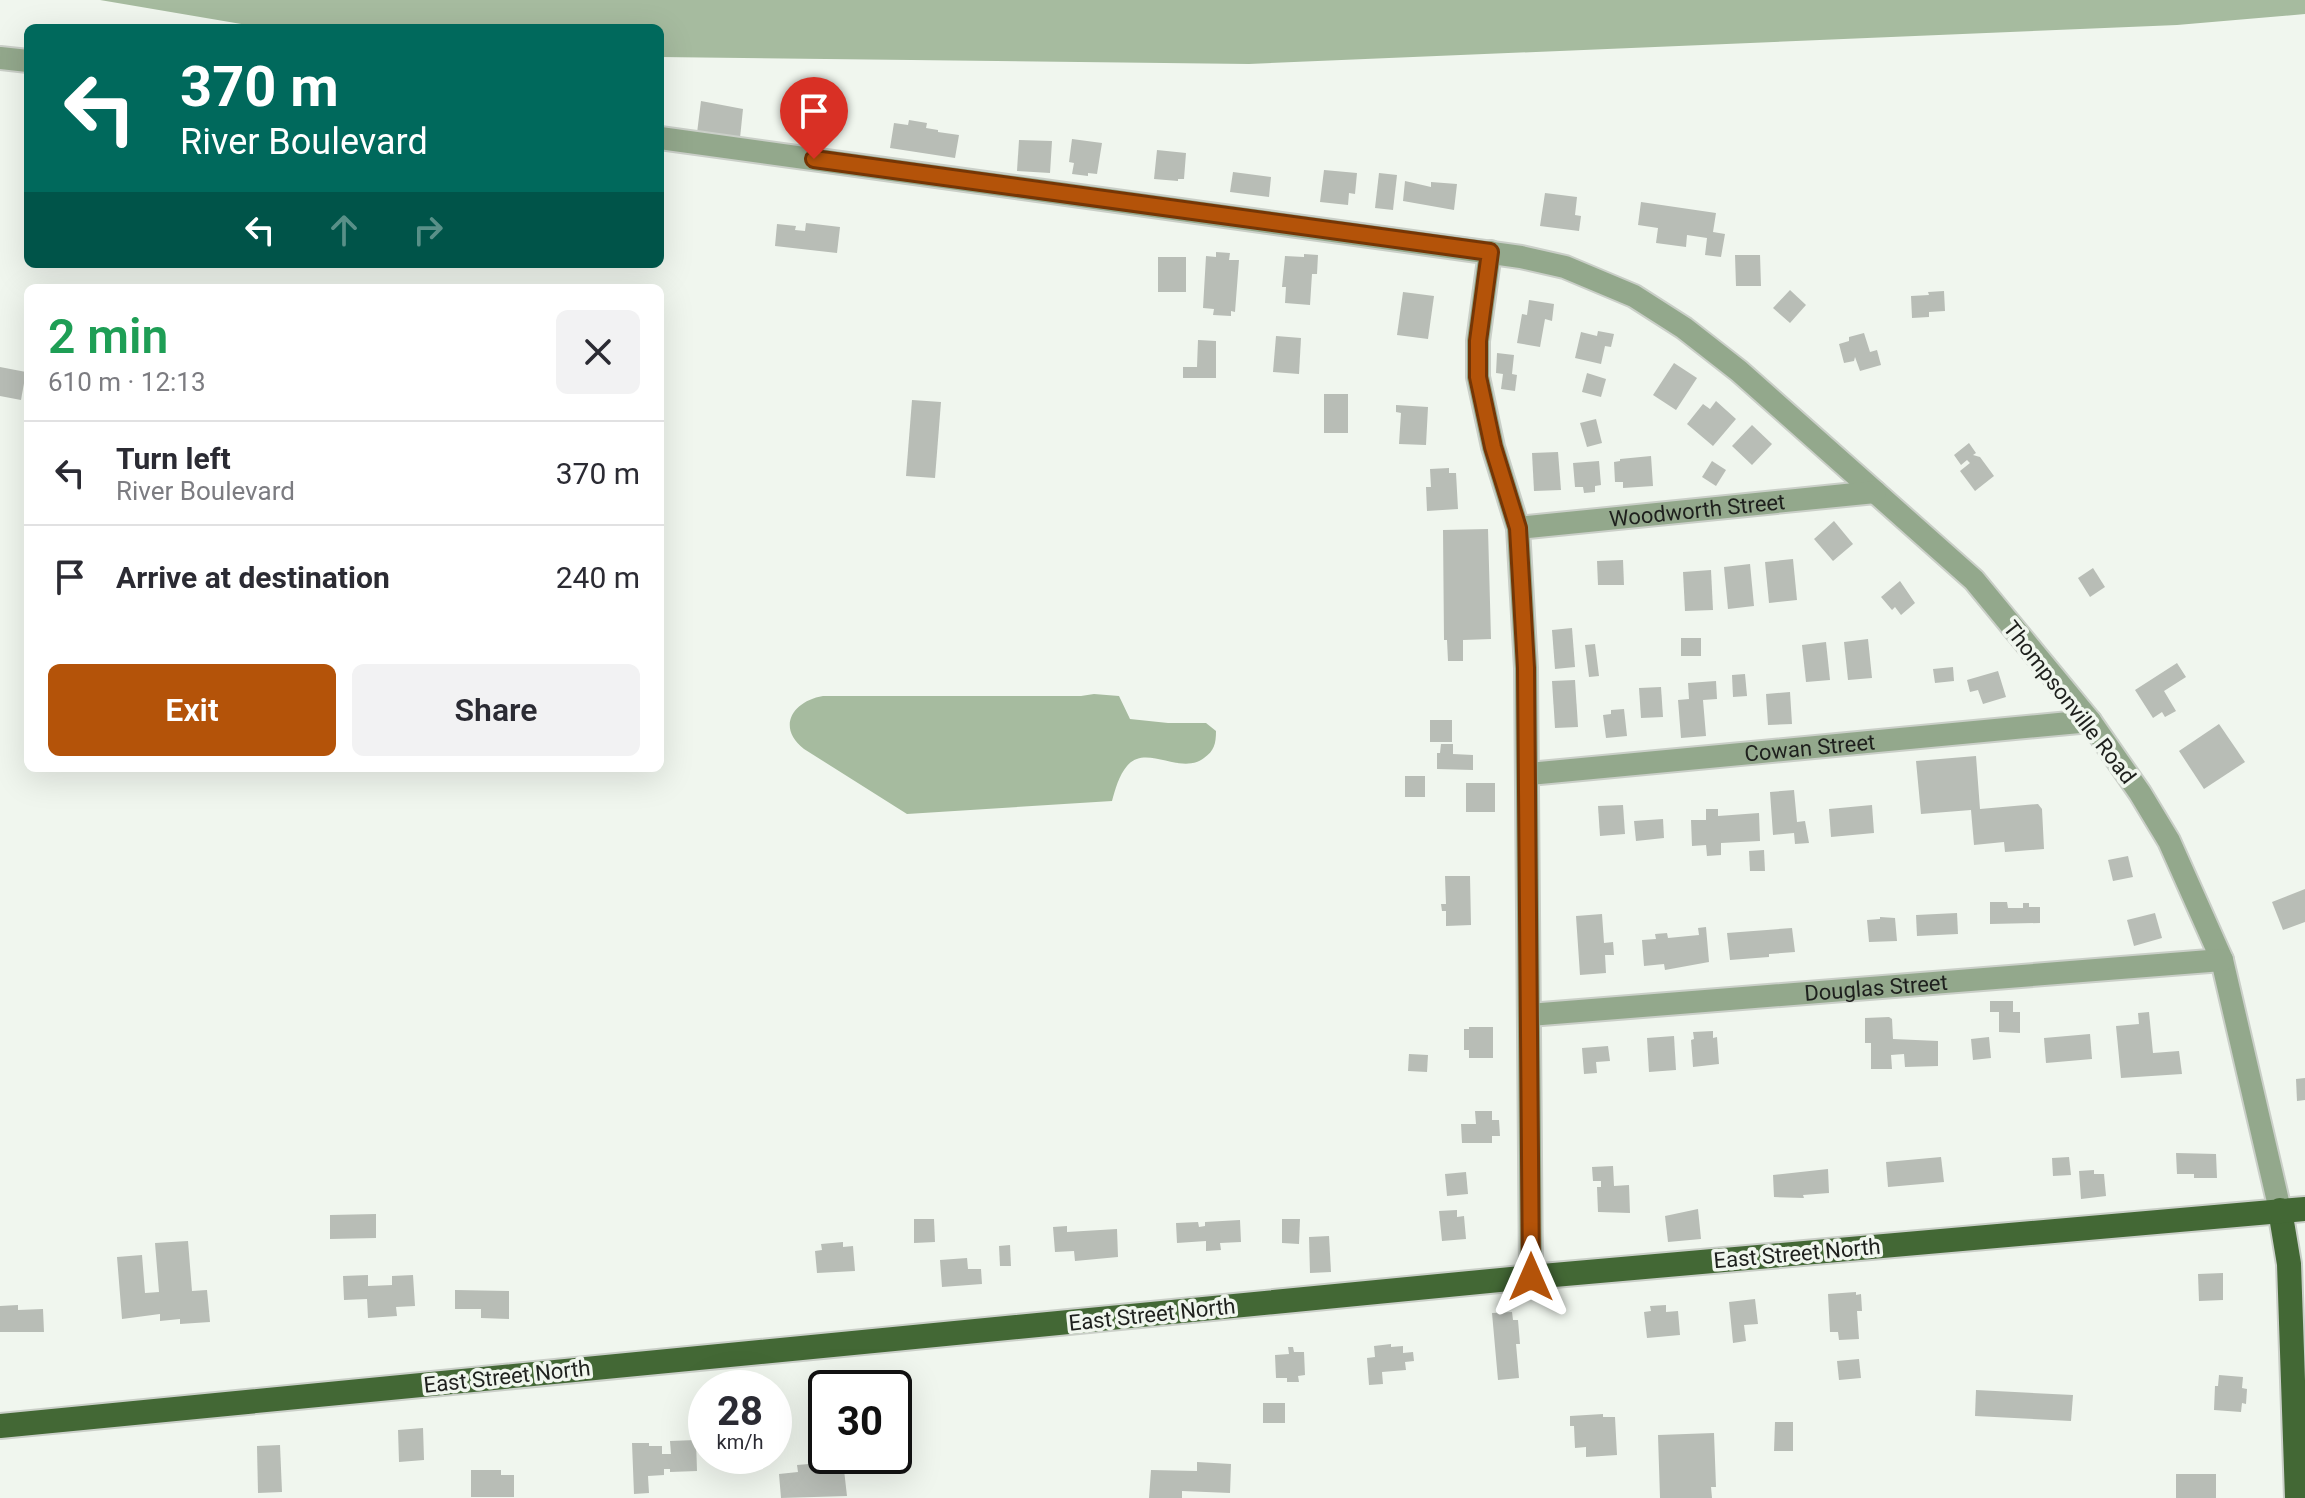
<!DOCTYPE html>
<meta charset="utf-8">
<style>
:root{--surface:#fff;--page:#f2f2f3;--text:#2b2b33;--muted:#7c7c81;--line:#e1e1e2;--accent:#b45309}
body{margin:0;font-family:Roboto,sans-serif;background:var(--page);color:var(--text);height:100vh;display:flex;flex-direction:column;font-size:30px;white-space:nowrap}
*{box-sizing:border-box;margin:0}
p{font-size:26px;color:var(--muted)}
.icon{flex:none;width:44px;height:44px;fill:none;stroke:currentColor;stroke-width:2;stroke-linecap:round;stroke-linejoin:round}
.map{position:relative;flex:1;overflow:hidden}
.panel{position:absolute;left:24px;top:284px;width:640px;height:488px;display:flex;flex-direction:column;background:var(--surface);border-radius:12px;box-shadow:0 8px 32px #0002}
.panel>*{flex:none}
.banner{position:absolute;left:24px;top:24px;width:640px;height:244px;border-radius:12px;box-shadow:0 8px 32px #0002;background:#00695c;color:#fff;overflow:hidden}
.speed{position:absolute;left:688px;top:1370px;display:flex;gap:16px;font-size:40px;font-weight:700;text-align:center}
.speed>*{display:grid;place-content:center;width:104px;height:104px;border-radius:50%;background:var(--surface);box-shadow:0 8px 32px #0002;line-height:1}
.speed small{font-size:20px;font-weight:400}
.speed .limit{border:4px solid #111;border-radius:12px;background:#fff;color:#111}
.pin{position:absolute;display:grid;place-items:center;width:68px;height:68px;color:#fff;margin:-82px -34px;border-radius:50% 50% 50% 0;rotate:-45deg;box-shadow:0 0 8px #0007}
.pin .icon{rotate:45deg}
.me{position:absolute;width:88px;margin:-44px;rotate:0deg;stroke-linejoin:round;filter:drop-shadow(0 0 6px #0008)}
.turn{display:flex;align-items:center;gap:28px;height:168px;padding:0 24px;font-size:36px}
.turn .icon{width:104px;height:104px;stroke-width:2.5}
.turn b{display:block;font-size:56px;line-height:68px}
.lanes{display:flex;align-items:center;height:76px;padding:0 24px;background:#0003;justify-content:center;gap:40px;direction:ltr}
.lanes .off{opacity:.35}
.round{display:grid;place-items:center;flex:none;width:84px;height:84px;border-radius:12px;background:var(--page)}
.summary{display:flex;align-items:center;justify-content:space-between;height:136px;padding:0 24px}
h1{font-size:48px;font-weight:600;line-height:60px;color:#1e9e55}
.action{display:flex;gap:16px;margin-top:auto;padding:16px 24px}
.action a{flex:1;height:92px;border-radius:12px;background:var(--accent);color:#fff;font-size:32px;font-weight:600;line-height:92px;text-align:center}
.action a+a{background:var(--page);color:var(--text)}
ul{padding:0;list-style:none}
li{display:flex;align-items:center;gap:24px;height:104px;padding:0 24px;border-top:2px solid var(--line)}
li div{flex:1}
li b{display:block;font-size:30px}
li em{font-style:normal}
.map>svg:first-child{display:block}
.water{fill:#a6bb9f}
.building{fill:#b8bdb6}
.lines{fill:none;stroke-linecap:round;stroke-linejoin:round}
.minor-casing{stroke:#cacfc8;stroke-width:26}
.major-casing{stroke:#cacfc8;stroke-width:28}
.minor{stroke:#93a88c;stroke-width:22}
.major{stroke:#436835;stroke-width:24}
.route-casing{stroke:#753606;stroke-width:20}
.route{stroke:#b45309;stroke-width:14}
.labels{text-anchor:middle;stroke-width:7;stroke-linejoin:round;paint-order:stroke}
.street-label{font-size:22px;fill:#1e201d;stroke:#f0f6ee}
</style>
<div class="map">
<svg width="2305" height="1498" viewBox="0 0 2305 1498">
<rect width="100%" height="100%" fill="#f0f6ee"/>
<g class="water">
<path d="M100 0H2305V14L2177 25 1249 64 660 57V28H265Z"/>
<path d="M1094 694 1119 696 1130 719 1168 723H1206L1216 731C1216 744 1214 751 1204 758 1180 776 1146 743 1127 766 1119 775 1115 790 1112 801L907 814 804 749C776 727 793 701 823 696H1081Z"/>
</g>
<g class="building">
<path d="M701 101 743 109 740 138 697 133Z"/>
<path d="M909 120 927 123 926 128 938 130V132L959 135 955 158 890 148 894 123 908 125Z"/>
<path d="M1072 139 1102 143 1097 174 1088 173V176L1072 174 1074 163 1069 162Z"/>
<path d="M1019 140 1052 141 1050 173 1017 171Z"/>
<path d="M1157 150 1186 153 1184 179H1178V181L1154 179Z"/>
<path d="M1324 170 1357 173 1355 194 1349 193 1348 205 1320 202Z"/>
<path d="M1233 172 1271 177 1269 197 1230 192Z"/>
<path d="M1379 173 1397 175 1393 210 1375 208Z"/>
<path d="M1405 181 1431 187V182L1457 184 1454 210 1403 201Z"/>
<path d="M1545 193 1577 197 1575 215 1581 216 1579 231 1540 226Z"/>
<path d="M1641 202 1716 213 1713 232 1725 234 1721 257 1705 255 1707 238 1687 235 1686 247 1656 243 1658 228 1638 225Z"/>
<path d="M806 223 840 227 837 253 775 246 777 224 796 226 795 230 805 231Z"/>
<path d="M1216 252 1230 253 1229 260H1239L1235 312 1231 311V316L1213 315 1214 309 1203 308 1206 256 1216 257Z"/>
<path d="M1304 254 1318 255 1317 274H1312L1310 305 1285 303 1286 287H1282L1285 256 1304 257Z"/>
<path d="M1735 255H1760L1761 286H1736Z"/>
<rect x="1158" y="257" width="28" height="35"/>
<path d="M1790 290 1806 305 1790 323 1773 308Z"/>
<path d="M1944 291 1945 311 1929 312V317L1912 318 1911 296 1929 295 1928 292Z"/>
<path d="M1403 292 1434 296 1428 339 1397 335Z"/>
<path d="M1529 300 1554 304 1552 321 1545 319 1540 347 1517 343 1522 314 1527 315Z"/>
<path d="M1598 331 1614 334 1611 347 1605 346 1601 364 1575 358 1581 332 1597 336Z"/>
<path d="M1864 333 1870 352 1877 350 1881 365 1860 371 1855 357 1854 361 1844 363 1839 344 1849 341V337Z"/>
<path d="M1276 336 1301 338 1299 374 1273 372Z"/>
<path d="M1198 340 1216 341V378H1183V367H1197Z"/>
<path d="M1497 353 1514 355 1512 374 1517 375 1515 391 1501 389 1503 374 1496 373Z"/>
<path d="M1674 363 1697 378 1676 410 1653 395Z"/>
<path d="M0 367 26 372 21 400 0 396Z"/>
<path d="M1587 373 1606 379 1601 397 1582 392Z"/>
<rect x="1324" y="394" width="24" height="39"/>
<path d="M912 400 941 402 935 478 906 476Z"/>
<path d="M1716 401 1736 419 1713 446 1687 424 1703 404 1710 409Z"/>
<path d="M1396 405 1428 407 1426 445 1399 444 1401 413 1396 412Z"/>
<path d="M1596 419 1602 443 1587 447 1580 423Z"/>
<path d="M1752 425 1772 444 1752 465 1732 446Z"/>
<path d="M1969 443 1976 453 1973 455 1980 457 1994 476 1975 491 1960 471 1970 463 1967 460 1961 465 1954 455Z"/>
<path d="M1558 452 1561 490 1534 491 1532 453Z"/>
<path d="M1651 456 1653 486 1623 488V482H1615L1614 462 1620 461V459Z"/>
<path d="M1599 461 1601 485 1595 486V492L1584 493 1583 487H1575L1573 463Z"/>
<path d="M1712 461 1726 470 1716 486 1702 477Z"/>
<path d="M1449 468V473H1456L1458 509 1427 511 1426 487H1431L1430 469Z"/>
<path d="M1834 521 1853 544 1833 561 1814 539Z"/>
<path d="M1488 529 1491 639 1463 640V661H1448L1447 640H1444L1443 530Z"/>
<path d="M1793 559 1797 600 1769 603 1765 562Z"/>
<path d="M1623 560 1624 585H1598L1597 561Z"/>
<path d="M1750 564 1754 606 1728 609 1724 567Z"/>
<path d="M2093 568 2105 587 2090 597 2078 578Z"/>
<path d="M1711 570 1713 610 1685 611 1683 572Z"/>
<path d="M1900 581 1915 603 1901 615 1895 607 1892 610 1881 597Z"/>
<path d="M1572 628 1575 667 1555 669 1552 630Z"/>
<rect x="1681" y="638" width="20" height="18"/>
<path d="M1868 639 1872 678 1848 680 1844 642Z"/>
<path d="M1826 642 1830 680 1806 682 1802 645Z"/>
<path d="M1595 644 1599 676 1589 677 1585 645Z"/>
<path d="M2177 663 2186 677 2164 691 2176 711 2165 717 2162 712 2153 718 2135 690Z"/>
<path d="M1953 667 1954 681 1935 683 1933 669Z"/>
<path d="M1998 671 2006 697 1983 704 1978 690 1970 692 1967 680Z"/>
<path d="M1745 674 1747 696 1733 697 1732 675Z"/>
<path d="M1575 680 1578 727 1555 728 1552 681Z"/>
<path d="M1716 681 1717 699 1703 700 1706 736 1681 738 1678 700 1689 699 1688 683Z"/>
<path d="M1661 687 1663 717 1641 718 1639 688Z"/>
<path d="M1790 692 1792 724 1768 725 1766 694Z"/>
<path d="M1624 709 1627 736 1606 738 1603 715 1611 714V710Z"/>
<rect x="1430" y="720" width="22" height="22"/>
<path d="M2219 724 2245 762 2204 789 2179 751Z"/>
<path d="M1441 744H1453V754L1473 755V770L1437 769V753H1440Z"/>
<path d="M1976 756 1980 809 2038 804 2042 809 2044 849 2005 852 2004 842 1974 845 1971 810 1921 814 1916 761Z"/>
<rect x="1405" y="776" width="20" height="21"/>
<rect x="1466" y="783" width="29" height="29"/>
<path d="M1794 790 1797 822 1805 821 1809 843 1795 844 1794 833 1773 835 1770 792Z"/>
<path d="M1623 805 1625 834 1600 836 1598 806Z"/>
<path d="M1872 805 1874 833 1831 837 1829 809Z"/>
<path d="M1706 809H1718V816L1759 813 1760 841 1721 843V855L1707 856 1706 845 1692 846 1691 820H1706Z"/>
<path d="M1663 819 1664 838 1636 841 1634 821Z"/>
<path d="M1764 850 1765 871H1750L1749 851Z"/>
<path d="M2128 856 2133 877 2113 881 2108 860Z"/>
<path d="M1445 876H1470L1471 925 1446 926V911H1442L1441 904H1446Z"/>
<path d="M2305 889V922L2283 930 2272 902Z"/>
<path d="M1990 902H2007L2008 908H2023V903H2029V907H2040V923L1990 924Z"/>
<path d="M1957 913 1958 934 1917 936 1916 915Z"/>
<path d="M2155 913 2162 938 2134 946 2127 920Z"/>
<path d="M1602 914 1604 943 1613 942 1614 955H1605L1606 973 1580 975 1576 916Z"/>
<path d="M1880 917 1895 918 1897 941 1869 942 1867 920 1880 919Z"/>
<path d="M1706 927 1709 962 1665 970 1664 964 1644 966 1642 940 1656 939 1655 934 1667 933 1668 938 1699 935 1698 928Z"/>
<path d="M1792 928 1795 952 1769 954V957L1730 960 1727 933Z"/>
<path d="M1990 1001H2013V1012H2020V1033L1999 1032V1012H1990Z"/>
<path d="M2149 1012 2153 1053 2179 1051 2182 1074 2121 1078 2116 1026 2139 1024 2138 1013Z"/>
<path d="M1889 1017 1892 1019 1893 1039 1938 1041V1066L1905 1067 1904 1054 1891 1055 1892 1069H1871V1043H1865V1018Z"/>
<path d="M1469 1027H1493V1058H1469V1050H1464V1029H1469Z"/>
<path d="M1713 1031V1038L1717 1037 1719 1064 1693 1067 1691 1040 1694 1039 1693 1032Z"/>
<path d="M2090 1034 2092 1059 2046 1063 2044 1038Z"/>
<path d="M1674 1036 1676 1070 1649 1072 1647 1038Z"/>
<path d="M1989 1037 1991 1058 1973 1060 1971 1039Z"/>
<path d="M1608 1046 1610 1061 1596 1062 1597 1073 1584 1074 1582 1048Z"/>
<path d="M1409 1054 1428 1055 1427 1072 1408 1071Z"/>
<path d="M2305 1078V1100L2297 1101 2296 1079Z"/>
<path d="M1475 1111H1492V1120H1499L1500 1136H1492V1143H1462L1461 1124H1476Z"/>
<path d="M2176 1153 2216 1154 2217 1178H2194V1174H2177Z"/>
<path d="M1941 1157 1944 1182 1888 1187 1886 1162Z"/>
<path d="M2069 1157 2071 1175 2053 1176 2052 1158Z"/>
<path d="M1613 1166 1614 1186 1629 1185 1630 1213 1598 1212 1597 1187H1601V1181H1593L1592 1167Z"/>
<path d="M1828 1169 1829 1193 1803 1195 1804 1198 1774 1197 1773 1175Z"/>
<path d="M2094 1170V1174H2104L2106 1196 2081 1199 2079 1171Z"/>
<path d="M1466 1172 1468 1194 1447 1196 1445 1174Z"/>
<path d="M1698 1209 1701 1239 1668 1242 1665 1216Z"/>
<path d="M1457 1210V1217L1464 1216 1466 1239 1442 1241 1439 1211Z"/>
<path d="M376 1214V1238L330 1239V1215Z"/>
<path d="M914 1219H934L935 1242 914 1243Z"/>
<path d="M1282 1219H1300L1299 1244 1282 1243Z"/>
<path d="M1240 1220 1241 1242 1220 1243 1221 1250 1206 1251V1241L1177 1243 1176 1223 1198 1222 1199 1227 1205 1226V1222Z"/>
<path d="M1067 1226V1232L1117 1229 1118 1257 1075 1261 1074 1251 1055 1252 1053 1227Z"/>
<path d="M1329 1236 1331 1272 1310 1273 1309 1237Z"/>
<path d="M188 1241 192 1291 207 1290 210 1322 180 1324V1319L160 1321V1314L122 1319 117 1257 142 1255 145 1293 159 1292 155 1243Z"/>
<path d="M843 1242V1247L853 1246 855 1271 817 1273 815 1251 822 1250 821 1244Z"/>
<path d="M1010 1245 1011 1266H1000L999 1246Z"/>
<path d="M967 1258 968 1269H981L982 1284 942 1287 940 1260Z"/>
<path d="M2223 1273V1300L2199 1301 2198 1274Z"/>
<path d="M368 1275V1286L392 1285V1276L413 1275 415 1306 396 1307 397 1316 368 1318 367 1299 344 1300 343 1276Z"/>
<path d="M455 1290 509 1291V1319L481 1318V1309H455Z"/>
<path d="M1856 1292V1295L1861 1294 1862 1311H1857L1859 1339 1839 1340 1838 1332H1830L1828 1294Z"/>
<path d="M1755 1299 1758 1324 1744 1325 1746 1341 1733 1343 1729 1302Z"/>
<path d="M18 1305V1310L43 1309 44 1332H0V1306Z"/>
<path d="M1666 1305V1312L1678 1311 1680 1335 1647 1338 1644 1312 1651 1311 1650 1306Z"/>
<path d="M1512 1312 1513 1320H1518L1520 1344H1516L1519 1378 1498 1380 1492 1313Z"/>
<path d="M1391 1344V1347L1403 1346V1353L1413 1352 1414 1361 1405 1362 1406 1370 1382 1372 1383 1384 1369 1385 1367 1358 1375 1357 1374 1346Z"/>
<path d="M1288 1347H1293L1294 1352H1304L1305 1375 1298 1376 1299 1382H1287V1378H1276L1275 1355 1289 1354Z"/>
<path d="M1859 1359 1861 1378 1839 1380 1837 1361Z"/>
<path d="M2219 1375 2243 1377 2242 1388 2247 1389 2246 1404 2242 1403 2241 1412 2214 1410 2215 1386H2218Z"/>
<path d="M1976 1390 2073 1395 2071 1421 1975 1416Z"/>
<rect x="1263" y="1403" width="22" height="20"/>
<path d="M1603 1414V1417H1615L1617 1455 1586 1457V1447L1575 1448 1574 1426H1570V1416Z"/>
<path d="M1775 1422H1793V1451H1774Z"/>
<path d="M423 1428 424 1460 399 1462 398 1430Z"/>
<path d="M1714 1433 1716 1487H1711L1712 1498H1660L1658 1435Z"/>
<path d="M696 1440 697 1471 670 1472V1469H664V1475L648 1476 649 1493 634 1494 632 1443H649V1446H662V1454H671L670 1441Z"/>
<path d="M280 1445 282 1492 258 1493 257 1446Z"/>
<path d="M843 1461 847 1496 781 1498 779 1474 798 1472 797 1465Z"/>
<path d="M1197 1462 1231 1464 1230 1493 1182 1491V1498H1149L1151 1470 1197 1471Z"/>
<path d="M471 1470H501V1475H514V1497H471Z"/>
<rect x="2176" y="1474" width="40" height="24"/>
</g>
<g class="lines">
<defs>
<g id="minor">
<path d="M0 58 28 61"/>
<path d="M660 138 1521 257 1565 267 1634 296 1684 328 1739 371 1974 580 2090 721 2140 793 2169 841 2222 960 2280 1210"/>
<path d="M1490 252 1478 341V377L1493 447 1518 528 1526 668 1531 1277"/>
<path id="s1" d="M1518 528 1875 492"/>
<path id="s2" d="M1529 774 2090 721"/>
<path id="s3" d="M1529 1015 2222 960"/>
</g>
<g id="major">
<path d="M2280 1210 2289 1264 2297 1498"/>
<path d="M0 1426 1531 1277 2305 1209"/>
</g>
</defs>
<use href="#minor" class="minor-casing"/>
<use href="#major" class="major-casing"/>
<use href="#minor" class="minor"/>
<use href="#major" class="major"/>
</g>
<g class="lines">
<defs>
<path id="route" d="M814 159 1490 252 1478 341V377L1493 447 1518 528 1526 668 1531 1277"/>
</defs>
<use href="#route" class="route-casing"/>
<use href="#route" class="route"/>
</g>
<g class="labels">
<g class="street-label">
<text dy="8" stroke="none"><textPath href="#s1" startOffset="180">Woodworth Street</textPath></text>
<text transform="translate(2070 702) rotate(52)" y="8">Thompsonville Road</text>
<text dy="8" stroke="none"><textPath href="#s2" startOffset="282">Cowan Street</textPath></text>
<text dy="8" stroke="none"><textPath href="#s3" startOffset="348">Douglas Street</textPath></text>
<text transform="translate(1797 1253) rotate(-5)" y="8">East Street North</text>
<text transform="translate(1152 1314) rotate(-6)" y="8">East Street North</text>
<text transform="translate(507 1376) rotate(-6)" y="8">East Street North</text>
</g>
</g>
</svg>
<div class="speed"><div>28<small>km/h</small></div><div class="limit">30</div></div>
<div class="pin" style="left:814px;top:159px;background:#d93025"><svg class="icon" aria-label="arrive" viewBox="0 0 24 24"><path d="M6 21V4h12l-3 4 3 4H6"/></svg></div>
<svg class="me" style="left:1531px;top:1277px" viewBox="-20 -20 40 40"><path d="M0-17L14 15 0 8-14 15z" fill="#b45309" stroke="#fff" stroke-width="4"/></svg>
<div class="banner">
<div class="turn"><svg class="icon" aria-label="left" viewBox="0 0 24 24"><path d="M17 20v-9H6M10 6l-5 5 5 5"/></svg><div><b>370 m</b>River Boulevard</div></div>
<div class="lanes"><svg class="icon" aria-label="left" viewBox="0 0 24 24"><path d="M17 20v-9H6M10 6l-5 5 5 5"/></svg><svg class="icon off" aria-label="ahead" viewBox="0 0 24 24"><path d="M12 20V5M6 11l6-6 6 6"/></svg><svg class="icon off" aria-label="right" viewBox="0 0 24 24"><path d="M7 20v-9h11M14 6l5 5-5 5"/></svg></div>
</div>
<section class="panel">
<div class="summary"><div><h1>2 min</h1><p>610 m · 12:13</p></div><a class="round"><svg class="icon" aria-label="close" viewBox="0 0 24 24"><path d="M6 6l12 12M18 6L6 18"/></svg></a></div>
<ul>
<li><svg class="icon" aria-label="left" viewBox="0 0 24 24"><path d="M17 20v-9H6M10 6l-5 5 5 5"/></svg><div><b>Turn left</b><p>River Boulevard</p></div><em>370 m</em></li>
<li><svg class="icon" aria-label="arrive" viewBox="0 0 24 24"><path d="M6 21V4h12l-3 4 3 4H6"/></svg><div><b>Arrive at destination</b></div><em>240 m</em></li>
</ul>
<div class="action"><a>Exit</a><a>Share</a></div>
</section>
</div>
